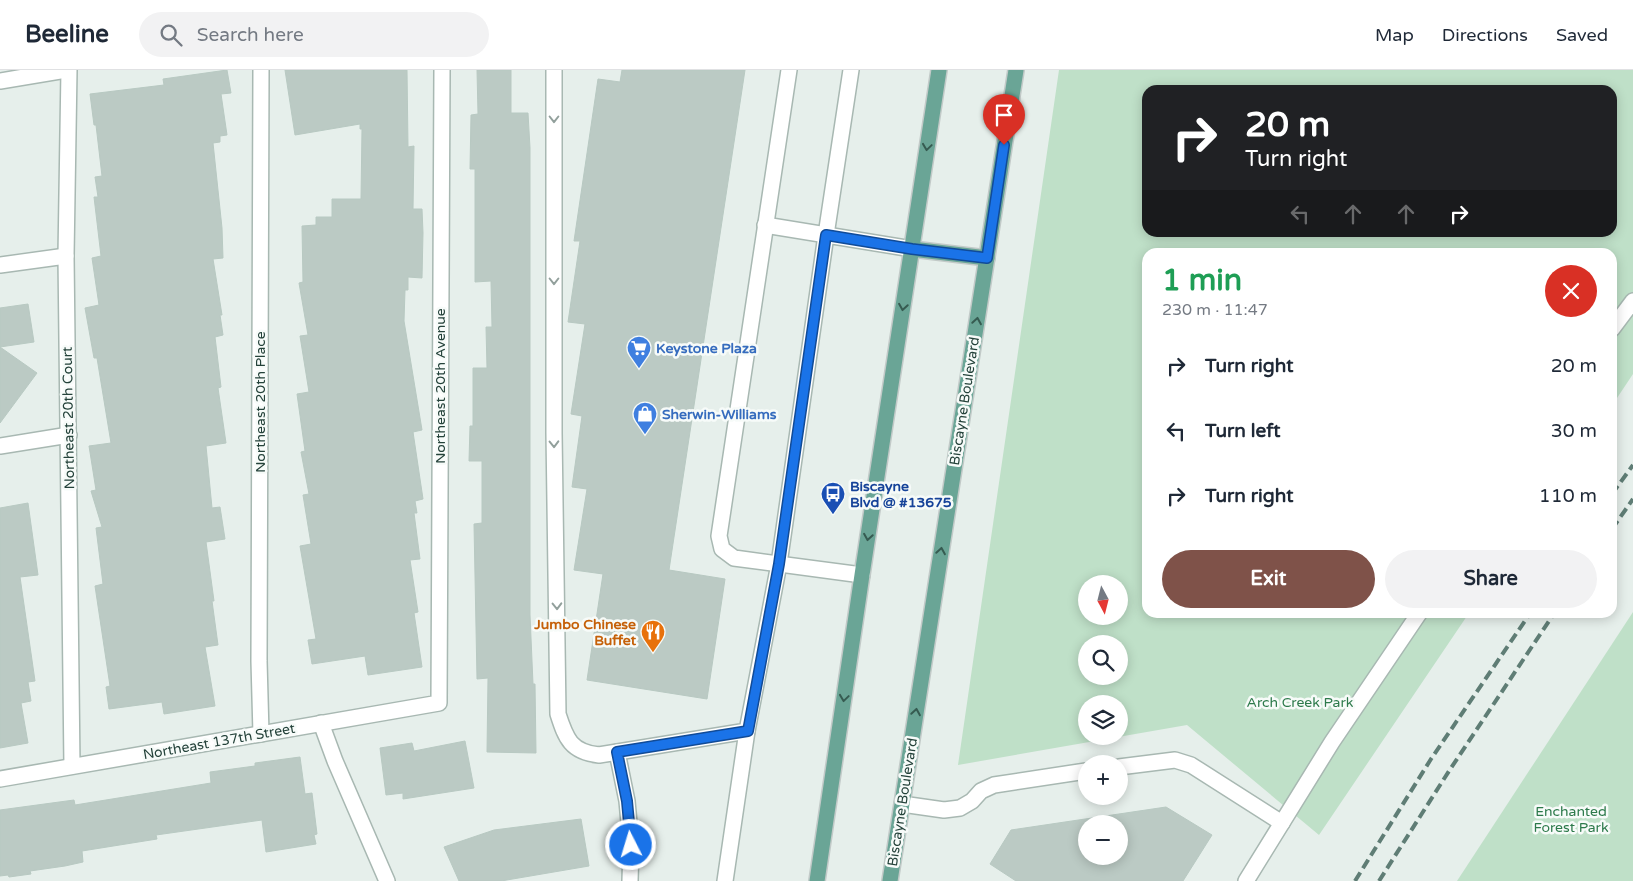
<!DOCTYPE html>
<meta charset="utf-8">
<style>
:root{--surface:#fff;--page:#f2f2f3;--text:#1f2937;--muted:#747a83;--line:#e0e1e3;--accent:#7f5249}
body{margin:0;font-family:"Varela Round",sans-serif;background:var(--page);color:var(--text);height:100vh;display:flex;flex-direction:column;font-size:19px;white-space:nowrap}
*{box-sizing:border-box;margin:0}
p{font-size:16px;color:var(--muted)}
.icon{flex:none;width:28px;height:28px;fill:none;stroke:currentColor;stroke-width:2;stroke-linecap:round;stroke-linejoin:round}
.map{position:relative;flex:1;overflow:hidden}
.sheet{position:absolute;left:1142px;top:178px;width:475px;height:370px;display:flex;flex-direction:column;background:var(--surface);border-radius:15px;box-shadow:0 2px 12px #0003}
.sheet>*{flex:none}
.top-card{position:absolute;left:1142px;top:15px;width:475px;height:152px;border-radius:15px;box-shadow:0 2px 12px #0003;background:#202124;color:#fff;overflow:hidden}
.needle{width:32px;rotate:173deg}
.controls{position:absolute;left:1078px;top:505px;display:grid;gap:10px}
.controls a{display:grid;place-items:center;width:50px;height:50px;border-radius:50%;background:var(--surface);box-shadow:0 2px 12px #0003;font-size:25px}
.pin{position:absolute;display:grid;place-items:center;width:42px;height:42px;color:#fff;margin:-51px -21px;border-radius:50% 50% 50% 0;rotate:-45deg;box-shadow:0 0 5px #0007}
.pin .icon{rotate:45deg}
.me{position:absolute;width:55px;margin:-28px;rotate:355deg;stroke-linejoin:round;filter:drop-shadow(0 0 4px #0008)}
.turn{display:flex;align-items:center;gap:18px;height:105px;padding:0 20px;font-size:22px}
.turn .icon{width:65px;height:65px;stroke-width:2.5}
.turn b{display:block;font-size:35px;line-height:42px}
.lanes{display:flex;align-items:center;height:48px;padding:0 20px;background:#0003;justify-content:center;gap:25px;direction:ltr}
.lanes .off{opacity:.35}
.round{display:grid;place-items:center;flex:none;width:52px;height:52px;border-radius:26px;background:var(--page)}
.headline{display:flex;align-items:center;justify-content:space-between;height:85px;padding:0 20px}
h1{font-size:30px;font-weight:800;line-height:38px;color:#1e9e55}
.primary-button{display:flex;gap:10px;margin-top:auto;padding:10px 20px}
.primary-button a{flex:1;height:58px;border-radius:30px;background:var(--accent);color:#fff;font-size:20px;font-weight:800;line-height:58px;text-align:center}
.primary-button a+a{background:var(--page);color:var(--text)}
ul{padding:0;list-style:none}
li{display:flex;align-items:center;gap:15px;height:65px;padding:0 20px}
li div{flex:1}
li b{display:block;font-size:19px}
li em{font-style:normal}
header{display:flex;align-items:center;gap:30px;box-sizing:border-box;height:70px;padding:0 25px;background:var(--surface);border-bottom:1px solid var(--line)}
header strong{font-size:24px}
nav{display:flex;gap:28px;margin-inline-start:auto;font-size:18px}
.search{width:350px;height:45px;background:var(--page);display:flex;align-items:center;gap:12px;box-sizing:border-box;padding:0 18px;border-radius:28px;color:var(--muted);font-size:19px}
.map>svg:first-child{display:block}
.green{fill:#bfe0c8;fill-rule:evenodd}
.building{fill:#bbcac4;stroke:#b8c9c2;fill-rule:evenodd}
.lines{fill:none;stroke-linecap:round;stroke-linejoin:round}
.minor-casing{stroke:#a8b8b2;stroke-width:18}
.major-casing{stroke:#c2cac8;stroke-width:18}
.minor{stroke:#fff;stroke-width:15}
.major{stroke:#6aa596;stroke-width:15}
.rail{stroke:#5f7d75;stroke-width:4;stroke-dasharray:10 5;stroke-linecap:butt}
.oneway{stroke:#92a09c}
.oneway2{stroke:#365b51}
.route-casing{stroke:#114b97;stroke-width:12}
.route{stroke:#1a73e8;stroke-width:9}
.labels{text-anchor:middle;stroke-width:5;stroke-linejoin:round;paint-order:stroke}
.shop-label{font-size:14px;font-weight:bold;fill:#366cbe;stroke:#f7fbf9;text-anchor:start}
.street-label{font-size:14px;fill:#24423a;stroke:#f7fbf9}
.transit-label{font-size:14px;font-weight:bold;fill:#164399;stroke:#f7fbf9;text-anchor:start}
.food-label{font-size:14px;font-weight:bold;fill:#c56008;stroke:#f7fbf9;text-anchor:end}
.park-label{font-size:14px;fill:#2d7a4b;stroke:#f7fbf9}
</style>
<header>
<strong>Beeline</strong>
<div class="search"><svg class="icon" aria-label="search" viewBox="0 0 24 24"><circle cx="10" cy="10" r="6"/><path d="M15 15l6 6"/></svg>Search here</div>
<nav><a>Map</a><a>Directions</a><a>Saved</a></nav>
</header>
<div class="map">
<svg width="1633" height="811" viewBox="0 0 1633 811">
<rect width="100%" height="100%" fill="#e6efeb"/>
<g class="green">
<path d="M1059 0H1633V304L1613 334 1612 182H1148V542L1469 543 1319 765 1187 655 958 695ZM1148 20H1612V162H1148ZM1086 514H1119V546H1086ZM1086 574H1119V606H1086ZM1086 634H1119V666H1086Z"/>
<path d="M1633 542V811H1457Z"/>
</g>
<g class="building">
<path d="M227 0 231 23 221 24 227 65 220 66V72L213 73 222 158 223 188 213 189 222 245H220L223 265 215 267 221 317 218 318 226 373 206 376 212 438 220 437 225 469 206 472 214 531H212L218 575 205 577 215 636 164 644 162 632 109 639 106 617 110 616 95 516 103 514 96 458 102 457 91 421 96 420 89 376 111 373 97 288H94L85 238 99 235 92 188 101 186 94 127H98L95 107 102 106 96 55H94L90 24 164 15 163 9Z"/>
<path d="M285 0H407L408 77 414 76 413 139H422L423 163 422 208 408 207V220H405L404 251 422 360 413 362 423 429 415 431 417 443H414L420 489 410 490 418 542 414 543 422 597 368 605 365 586 312 594 308 570 316 569 300 476 311 474 303 425 309 424 301 382 305 381 297 324 309 322 300 266 308 265 299 213 303 212 302 156 316 155V147H332V129H361L362 59H360V54L295 65Z"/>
<path d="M477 0H511V43H528L530 78V545L533 614H535L536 683 487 682 488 608 477 609 474 454 482 453V391H469L470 356H473V298H487L486 257H492L491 211 475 212V99H470L471 45 478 44Z"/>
<path d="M622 0H745L669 500 725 509 707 629 587 610 603 504 574 500 587 419 572 417 582 346 571 344 585 254 568 252 580 171H574L598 9 620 12Z"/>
<path d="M28 234 34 272 0 277V238Z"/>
<path d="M0 277 37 303 0 353Z"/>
<path d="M28 433 38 505 20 507 35 611 28 612 31 631 21 633 28 673 0 678V438Z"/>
<path d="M465 671 474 718 403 729V723L386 725 380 678 412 673 414 681Z"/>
<path d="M300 687 305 724 312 723 317 764 314 765 316 774 266 782 262 750 156 765 157 769 82 781 83 792 65 796 30 801 31 804 9 807 8 805 0 806V740L74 730 75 735 211 713 210 702 255 696V693Z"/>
<path d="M1166 737 1212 765 1183 811H1016L990 794 1011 760ZM1086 754H1119V786H1086Z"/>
<path d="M581 749 589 796 501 811H459L444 777 494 760Z"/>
</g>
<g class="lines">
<defs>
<g id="minor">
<path d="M69 0 66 186 72 696"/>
<path d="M554 0V363L558 644C566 669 571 682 599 685L747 661 779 494 826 165 851 0"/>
<path d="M789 0 719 466 722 479 734 488 862 505"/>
<path d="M0 11 66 0"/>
<path d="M765 155 912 179"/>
<path d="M0 195 66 186"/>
<path d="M1612 259 1633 231"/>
<path d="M0 376 69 365"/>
<path d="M321 653 335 691 387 811"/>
<path d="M261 664 259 591 261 0"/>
<path d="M617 682 627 731 631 775 630 811"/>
<path d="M1119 697 1175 690 1191 695 1282 753"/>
<path d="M0 709 439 633 442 0"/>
<path d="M902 734 944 740 960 738 972 731 981 721 994 715 1086 701"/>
<path d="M725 811 747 661"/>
<path d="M1246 811 1332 672 1420 542"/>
</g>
<g id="major">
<path d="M912 179 987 188"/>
<path d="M817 811 862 505 939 0"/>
<path d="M890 811 1016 0"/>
</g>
</defs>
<use href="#minor" class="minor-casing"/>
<use href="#major" class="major-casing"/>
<use href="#minor" class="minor"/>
<use href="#major" class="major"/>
<g class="rail">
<path d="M1612 424 1633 395"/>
<path d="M1612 459 1633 429"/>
<path d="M1355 811 1431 689 1531 542"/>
<path d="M1379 811 1449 701 1555 542"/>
</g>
</g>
<defs><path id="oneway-chevron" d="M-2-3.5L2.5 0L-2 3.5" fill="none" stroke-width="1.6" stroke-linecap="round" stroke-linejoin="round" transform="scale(1.25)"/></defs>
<g class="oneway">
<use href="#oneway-chevron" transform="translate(554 49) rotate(90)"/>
<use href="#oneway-chevron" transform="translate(554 211) rotate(90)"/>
<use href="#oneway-chevron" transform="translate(554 374) rotate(89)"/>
<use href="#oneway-chevron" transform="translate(557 536) rotate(89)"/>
</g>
<g class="oneway2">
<use href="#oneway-chevron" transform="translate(927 77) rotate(98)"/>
<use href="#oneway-chevron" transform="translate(903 237) rotate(99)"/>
<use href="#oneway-chevron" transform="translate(977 251) rotate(-81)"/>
<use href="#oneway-chevron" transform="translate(868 467) rotate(99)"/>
<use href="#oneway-chevron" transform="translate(941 481) rotate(-81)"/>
<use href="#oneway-chevron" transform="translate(844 628) rotate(98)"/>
<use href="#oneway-chevron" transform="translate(916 642) rotate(-81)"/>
</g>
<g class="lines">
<defs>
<path id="route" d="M631 775 627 731 617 682 748 661 779 494 826 165 912 179 987 188 1004 75"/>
</defs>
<use href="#route" class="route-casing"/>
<use href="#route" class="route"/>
</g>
<defs>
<symbol id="supermarket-pin" viewBox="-11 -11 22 30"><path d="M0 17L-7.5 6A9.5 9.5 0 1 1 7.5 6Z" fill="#3f7fe0" stroke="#f7fbf9"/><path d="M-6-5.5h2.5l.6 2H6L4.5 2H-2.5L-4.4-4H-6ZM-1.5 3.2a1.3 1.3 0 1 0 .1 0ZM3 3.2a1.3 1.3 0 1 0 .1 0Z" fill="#fff"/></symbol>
<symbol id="shop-pin" viewBox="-11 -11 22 30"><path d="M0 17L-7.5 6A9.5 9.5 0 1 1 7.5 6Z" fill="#3f7fe0" stroke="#f7fbf9"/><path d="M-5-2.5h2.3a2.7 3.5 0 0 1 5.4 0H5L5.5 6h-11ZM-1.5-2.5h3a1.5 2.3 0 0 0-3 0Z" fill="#fff"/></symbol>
<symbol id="bus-pin" viewBox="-11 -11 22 30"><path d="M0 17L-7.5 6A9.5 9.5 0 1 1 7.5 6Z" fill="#1a4fb4" stroke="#f7fbf9"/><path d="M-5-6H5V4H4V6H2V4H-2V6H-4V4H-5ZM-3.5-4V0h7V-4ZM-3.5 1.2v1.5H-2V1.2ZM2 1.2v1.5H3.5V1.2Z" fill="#fff"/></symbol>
<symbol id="restaurant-pin" viewBox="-11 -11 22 30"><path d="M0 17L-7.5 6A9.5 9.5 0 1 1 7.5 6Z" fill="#e8710a" stroke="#f7fbf9"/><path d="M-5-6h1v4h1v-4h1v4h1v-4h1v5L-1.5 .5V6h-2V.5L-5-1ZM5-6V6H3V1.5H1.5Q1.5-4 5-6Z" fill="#fff"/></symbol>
</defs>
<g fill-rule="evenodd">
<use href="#supermarket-pin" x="625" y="264" width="28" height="38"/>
<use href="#shop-pin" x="631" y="330" width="28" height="38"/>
<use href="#bus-pin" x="819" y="410" width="28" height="38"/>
<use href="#restaurant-pin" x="639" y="548" width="28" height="38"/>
</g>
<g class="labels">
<g class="shop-label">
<text x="656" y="283">Keystone Plaza</text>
<text x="662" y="349">Sherwin-Williams</text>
</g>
<g class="street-label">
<text transform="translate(440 316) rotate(-90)" y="5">Northeast 20th Avenue</text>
<text transform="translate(964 331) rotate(-81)" y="5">Biscayne Boulevard</text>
<text transform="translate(260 332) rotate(-90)" y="5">Northeast 20th Place</text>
<text transform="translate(68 348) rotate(-91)" y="5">Northeast 20th Court</text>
<text transform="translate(219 671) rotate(-10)" y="5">Northeast 137th Street</text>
<text transform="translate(902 732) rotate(-81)" y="5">Biscayne Boulevard</text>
</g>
<g class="transit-label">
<text x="850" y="421">Biscayne<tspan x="850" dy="16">Blvd @ #13675</tspan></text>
</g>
<g class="food-label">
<text x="636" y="559">Jumbo Chinese<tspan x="636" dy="16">Buffet</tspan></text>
</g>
<g class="park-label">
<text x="1300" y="637">Arch Creek Park</text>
<text x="1571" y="746">Enchanted<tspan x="1571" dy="16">Forest Park</tspan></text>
</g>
</g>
</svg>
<div class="controls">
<a><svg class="needle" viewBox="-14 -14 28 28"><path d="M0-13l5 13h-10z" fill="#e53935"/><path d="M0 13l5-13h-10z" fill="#747a83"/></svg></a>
<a><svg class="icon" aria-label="search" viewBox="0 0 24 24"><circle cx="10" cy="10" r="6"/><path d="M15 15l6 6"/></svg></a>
<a><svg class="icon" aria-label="layers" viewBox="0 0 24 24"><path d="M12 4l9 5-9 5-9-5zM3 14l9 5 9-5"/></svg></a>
<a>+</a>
<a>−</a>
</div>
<div class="pin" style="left:1004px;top:75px;background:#d93025"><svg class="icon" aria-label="arrive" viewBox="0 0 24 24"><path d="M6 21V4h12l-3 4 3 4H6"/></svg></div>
<svg class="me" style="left:631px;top:775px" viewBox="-20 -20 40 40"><circle r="17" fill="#1a73e8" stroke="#fff" stroke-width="3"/><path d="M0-11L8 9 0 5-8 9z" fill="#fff"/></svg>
<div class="top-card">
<div class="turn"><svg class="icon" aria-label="right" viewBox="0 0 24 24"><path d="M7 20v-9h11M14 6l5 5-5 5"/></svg><div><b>20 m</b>Turn right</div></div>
<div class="lanes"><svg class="icon off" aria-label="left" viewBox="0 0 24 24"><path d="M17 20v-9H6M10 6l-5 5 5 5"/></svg><svg class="icon off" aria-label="ahead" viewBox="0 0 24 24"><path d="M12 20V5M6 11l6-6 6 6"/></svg><svg class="icon off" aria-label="ahead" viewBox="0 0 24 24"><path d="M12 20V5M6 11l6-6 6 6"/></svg><svg class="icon" aria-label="right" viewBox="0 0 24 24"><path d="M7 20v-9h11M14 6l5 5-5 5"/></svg></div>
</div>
<section class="sheet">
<div class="headline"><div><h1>1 min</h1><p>230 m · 11:47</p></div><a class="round" style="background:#d93025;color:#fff"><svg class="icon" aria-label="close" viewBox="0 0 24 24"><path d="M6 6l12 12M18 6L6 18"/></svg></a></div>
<ul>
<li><svg class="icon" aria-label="right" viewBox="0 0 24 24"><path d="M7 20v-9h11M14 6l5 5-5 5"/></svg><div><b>Turn right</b></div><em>20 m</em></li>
<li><svg class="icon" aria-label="left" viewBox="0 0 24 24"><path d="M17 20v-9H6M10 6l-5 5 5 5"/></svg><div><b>Turn left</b></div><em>30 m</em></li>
<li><svg class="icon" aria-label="right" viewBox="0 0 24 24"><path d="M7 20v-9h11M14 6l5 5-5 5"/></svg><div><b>Turn right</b></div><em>110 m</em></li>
</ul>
<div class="primary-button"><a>Exit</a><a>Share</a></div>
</section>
</div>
